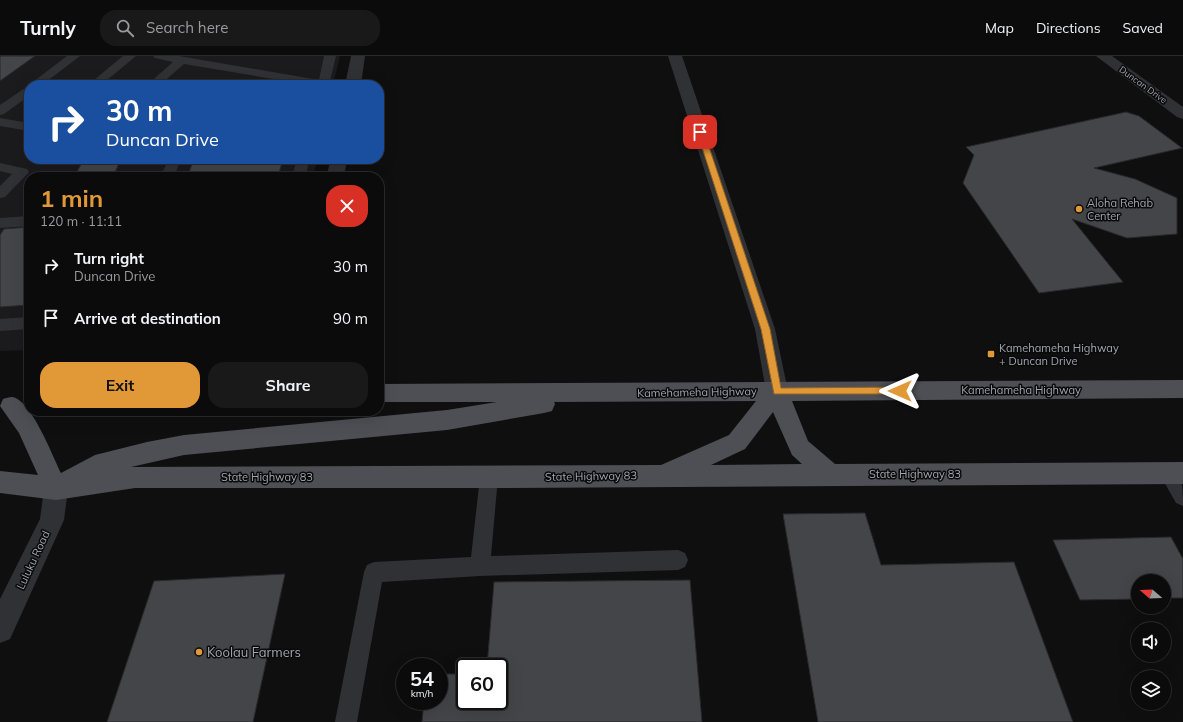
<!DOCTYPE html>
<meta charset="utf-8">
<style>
:root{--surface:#0b0b0c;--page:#19191a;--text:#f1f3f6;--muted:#9a9b9d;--line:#2b2b2d;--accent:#e19837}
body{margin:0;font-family:Mulish,sans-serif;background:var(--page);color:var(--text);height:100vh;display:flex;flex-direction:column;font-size:15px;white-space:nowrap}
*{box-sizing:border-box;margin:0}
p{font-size:13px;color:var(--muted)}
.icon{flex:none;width:22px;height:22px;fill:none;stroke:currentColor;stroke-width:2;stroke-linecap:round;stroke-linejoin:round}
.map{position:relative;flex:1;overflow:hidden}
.drawer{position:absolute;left:24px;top:116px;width:360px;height:244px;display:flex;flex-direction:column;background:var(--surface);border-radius:16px;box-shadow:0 4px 16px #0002,0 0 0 1px var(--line)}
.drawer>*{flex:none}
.banner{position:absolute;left:24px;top:24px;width:360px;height:84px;border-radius:16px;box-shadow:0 4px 16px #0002,0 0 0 1px var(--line);background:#1a4fa0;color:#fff;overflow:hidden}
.needle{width:26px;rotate:289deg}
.controls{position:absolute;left:1131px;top:518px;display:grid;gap:8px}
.controls a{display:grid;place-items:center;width:40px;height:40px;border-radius:50%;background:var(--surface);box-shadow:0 4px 16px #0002,0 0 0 1px var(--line);font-size:20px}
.speed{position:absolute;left:396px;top:602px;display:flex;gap:8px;font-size:20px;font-weight:700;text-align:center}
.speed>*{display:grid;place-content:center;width:52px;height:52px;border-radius:50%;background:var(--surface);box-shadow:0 4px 16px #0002,0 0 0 1px var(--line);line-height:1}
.speed small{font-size:10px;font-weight:400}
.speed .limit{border:2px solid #111;border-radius:6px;background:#fff;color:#111}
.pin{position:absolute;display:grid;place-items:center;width:34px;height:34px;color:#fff;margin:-17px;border-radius:8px;box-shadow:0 2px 6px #0006}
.me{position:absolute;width:44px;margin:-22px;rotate:270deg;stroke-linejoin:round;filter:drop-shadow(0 0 3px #0008)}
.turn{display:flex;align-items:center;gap:14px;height:84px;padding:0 16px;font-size:18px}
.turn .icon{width:52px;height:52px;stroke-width:2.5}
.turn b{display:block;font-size:28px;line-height:34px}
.round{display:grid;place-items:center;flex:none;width:42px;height:42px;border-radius:16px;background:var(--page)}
.summary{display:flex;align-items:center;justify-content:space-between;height:68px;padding:0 16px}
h1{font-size:24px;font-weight:700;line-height:30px;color:var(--accent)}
.action{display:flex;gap:8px;margin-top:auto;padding:8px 16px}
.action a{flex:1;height:46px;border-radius:16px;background:var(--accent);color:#111;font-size:16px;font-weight:700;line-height:46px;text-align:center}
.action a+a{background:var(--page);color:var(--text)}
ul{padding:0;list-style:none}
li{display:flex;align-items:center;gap:12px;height:52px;padding:0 16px}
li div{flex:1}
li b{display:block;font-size:15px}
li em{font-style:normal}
header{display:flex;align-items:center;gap:24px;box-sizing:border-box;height:56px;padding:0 20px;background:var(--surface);border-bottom:1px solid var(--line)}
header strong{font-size:19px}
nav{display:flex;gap:22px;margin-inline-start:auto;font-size:14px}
.search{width:280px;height:36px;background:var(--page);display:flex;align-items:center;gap:10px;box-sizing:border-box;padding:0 14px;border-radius:16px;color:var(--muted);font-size:15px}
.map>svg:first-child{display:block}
.built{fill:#1b1b1d}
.building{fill:#434548;stroke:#29292c}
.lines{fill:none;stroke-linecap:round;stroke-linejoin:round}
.service{fill:#303135;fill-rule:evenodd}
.minor{fill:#303135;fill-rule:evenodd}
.primary{fill:#4d4f54;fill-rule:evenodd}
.route{fill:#e19837;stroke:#926324}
.poi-dot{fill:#e19837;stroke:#0a0a0b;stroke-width:1.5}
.labels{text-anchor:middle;stroke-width:3;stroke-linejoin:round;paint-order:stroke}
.far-street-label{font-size:9px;fill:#a1a7b0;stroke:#0a0a0b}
.poi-label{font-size:11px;fill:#a1a7b0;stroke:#0a0a0b;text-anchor:start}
.street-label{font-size:11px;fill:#a1a7b0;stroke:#0a0a0b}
.near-poi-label{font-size:13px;fill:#a1a7b0;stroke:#0a0a0b;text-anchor:start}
</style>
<header>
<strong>Turnly</strong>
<div class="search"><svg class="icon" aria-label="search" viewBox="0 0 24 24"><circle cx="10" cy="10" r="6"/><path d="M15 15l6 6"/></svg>Search here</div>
<nav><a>Map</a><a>Directions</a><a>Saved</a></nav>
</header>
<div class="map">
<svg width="1183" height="666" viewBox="0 0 1183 666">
<rect width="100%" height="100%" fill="#0f0f10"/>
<path class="built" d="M0 0H340L333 29H29V103H317L313 121H29V294L0 295Z"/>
<g class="building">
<path d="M0 0H35L0 25Z"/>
<path d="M1126 56 1139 60 1182 92 1094 112 1135 123 1177 142V178L1127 182 1072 163 1123 226 1039 237 963 127 974 99 966 91Z"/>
<path d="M84 103H121L113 121H74Z"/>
<path d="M194 103H283L278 121H187Z"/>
<path d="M29 171V249L0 251V179L4 173Z"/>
<path d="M865 457 881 509 1014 506 1073 666H818L783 458Z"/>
<path d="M1171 481 1183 503V542H1164V525H1138V543L1080 544 1053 484Z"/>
<path d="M285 518 253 666H107L154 525Z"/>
<path d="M690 524 702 666H422L424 645H439V618H465V645H499V611H487L494 526Z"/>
</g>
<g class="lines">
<g class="service">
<path d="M67 0H80L42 29H29Z"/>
<path d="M123 0H136L101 29H88Z"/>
<path d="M153 0H179L319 24 324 0H336L329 29H309L184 8 160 29H147L173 6 155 2Z"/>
<path d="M29 30V40L4 58 0 59V49L25 32Z"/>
<path d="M0 62 29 67V75L0 70Z"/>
<path d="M169 103H181L174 121H160Z"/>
<path d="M297 103H309L306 121H292Z"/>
<path d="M0 107 27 113 29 116 5 141 0 142V130L12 118 0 115Z"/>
<path d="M29 160V170L0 172V162Z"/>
<path d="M29 261V273L0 275V263Z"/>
<path d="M1168 409C1183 415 1183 434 1183 450L1176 447 1159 417 1161 411Z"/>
<path d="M489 413 496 415 498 421 491 500 678 494 685 497 688 504 685 511 678 514 480 520 382 526 357 666H335L364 516 367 509 374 506 471 501 480 421 482 415Z"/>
</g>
<g class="minor">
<path d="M351 0H365L361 29H345Z"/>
<path d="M668 0H682L775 273 788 335 785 341 777 344 769 341 766 335 755 273Z"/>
<path d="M1096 0H1112L1183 51V63L1177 61Z"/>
<path d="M331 103H347L344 121H326Z"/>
<path d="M56 422 65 425 68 433 64 464 10 583 0 587V543L40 463 44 433 47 425Z"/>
</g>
<path class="primary" d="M1183 324V342L792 345 808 385 835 408 1183 406V428L489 432H135L56 444 0 437V415L38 419 19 377 0 350 3 343C6 342 9 341 12 341 31 343 53 401 61 417L95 399 147 386 184 379 447 354 497 346H379V328ZM756 345 729 379 661 409 131 411 184 399 447 374 544 357 552 355 555 348 554 346ZM773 356 792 399 802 408 711 409 745 393Z"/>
</g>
<path class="route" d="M698 74 704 76 770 273 781 332 900 331 903 332 905 335 903 338H774L761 273 697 76Z"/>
<g class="poi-dot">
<circle cx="1079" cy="153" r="4"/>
<rect x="987" y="294" width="8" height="8" rx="2"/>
<circle cx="199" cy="596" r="4"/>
</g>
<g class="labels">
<g class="far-street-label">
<text transform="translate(1143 29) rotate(36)" y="3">Duncan Drive</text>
</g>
<g class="poi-label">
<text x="1087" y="151">Aloha Rehab<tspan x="1087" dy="13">Center</tspan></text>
<text x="999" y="296">Kamehameha Highway<tspan x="999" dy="13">+ Duncan Drive</tspan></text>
</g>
<g class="street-label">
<text x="1021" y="338">Kamehameha Highway</text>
<text transform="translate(697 336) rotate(-1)" y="4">Kamehameha Highway</text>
<text x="915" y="422">State Highway 83</text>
<text transform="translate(591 420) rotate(-1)" y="4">State Highway 83</text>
<text x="267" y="425">State Highway 83</text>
<text transform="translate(33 504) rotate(-65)" y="4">Luluku Road</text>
</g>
<g class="near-poi-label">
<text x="207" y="601">Koolau Farmers</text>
</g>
</g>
</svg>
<div class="controls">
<a><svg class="needle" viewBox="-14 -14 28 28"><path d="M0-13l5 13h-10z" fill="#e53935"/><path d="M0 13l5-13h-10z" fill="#9a9b9d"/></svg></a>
<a><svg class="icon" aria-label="sound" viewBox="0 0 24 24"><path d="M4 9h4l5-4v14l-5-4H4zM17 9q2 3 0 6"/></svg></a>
<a><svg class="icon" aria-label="layers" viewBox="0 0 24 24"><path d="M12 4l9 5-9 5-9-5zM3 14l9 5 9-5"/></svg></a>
</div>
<div class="speed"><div>54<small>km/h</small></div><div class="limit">60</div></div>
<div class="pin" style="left:700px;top:76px;background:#d93025"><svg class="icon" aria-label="arrive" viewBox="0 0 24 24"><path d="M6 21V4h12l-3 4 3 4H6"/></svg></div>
<svg class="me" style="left:900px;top:335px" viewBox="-20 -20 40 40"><path d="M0-17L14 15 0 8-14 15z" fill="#e19837" stroke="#fff" stroke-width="4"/></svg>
<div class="banner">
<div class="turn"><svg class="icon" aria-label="right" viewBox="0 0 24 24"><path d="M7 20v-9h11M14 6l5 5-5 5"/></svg><div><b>30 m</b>Duncan Drive</div></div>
</div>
<section class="drawer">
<div class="summary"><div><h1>1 min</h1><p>120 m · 11:11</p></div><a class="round" style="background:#d93025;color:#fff"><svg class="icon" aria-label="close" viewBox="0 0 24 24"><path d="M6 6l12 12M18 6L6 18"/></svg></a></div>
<ul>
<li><svg class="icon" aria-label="right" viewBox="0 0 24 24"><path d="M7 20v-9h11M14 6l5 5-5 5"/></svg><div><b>Turn right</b><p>Duncan Drive</p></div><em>30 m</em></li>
<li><svg class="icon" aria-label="arrive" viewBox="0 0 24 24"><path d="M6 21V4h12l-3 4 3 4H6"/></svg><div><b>Arrive at destination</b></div><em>90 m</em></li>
</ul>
<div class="action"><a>Exit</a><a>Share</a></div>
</section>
</div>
